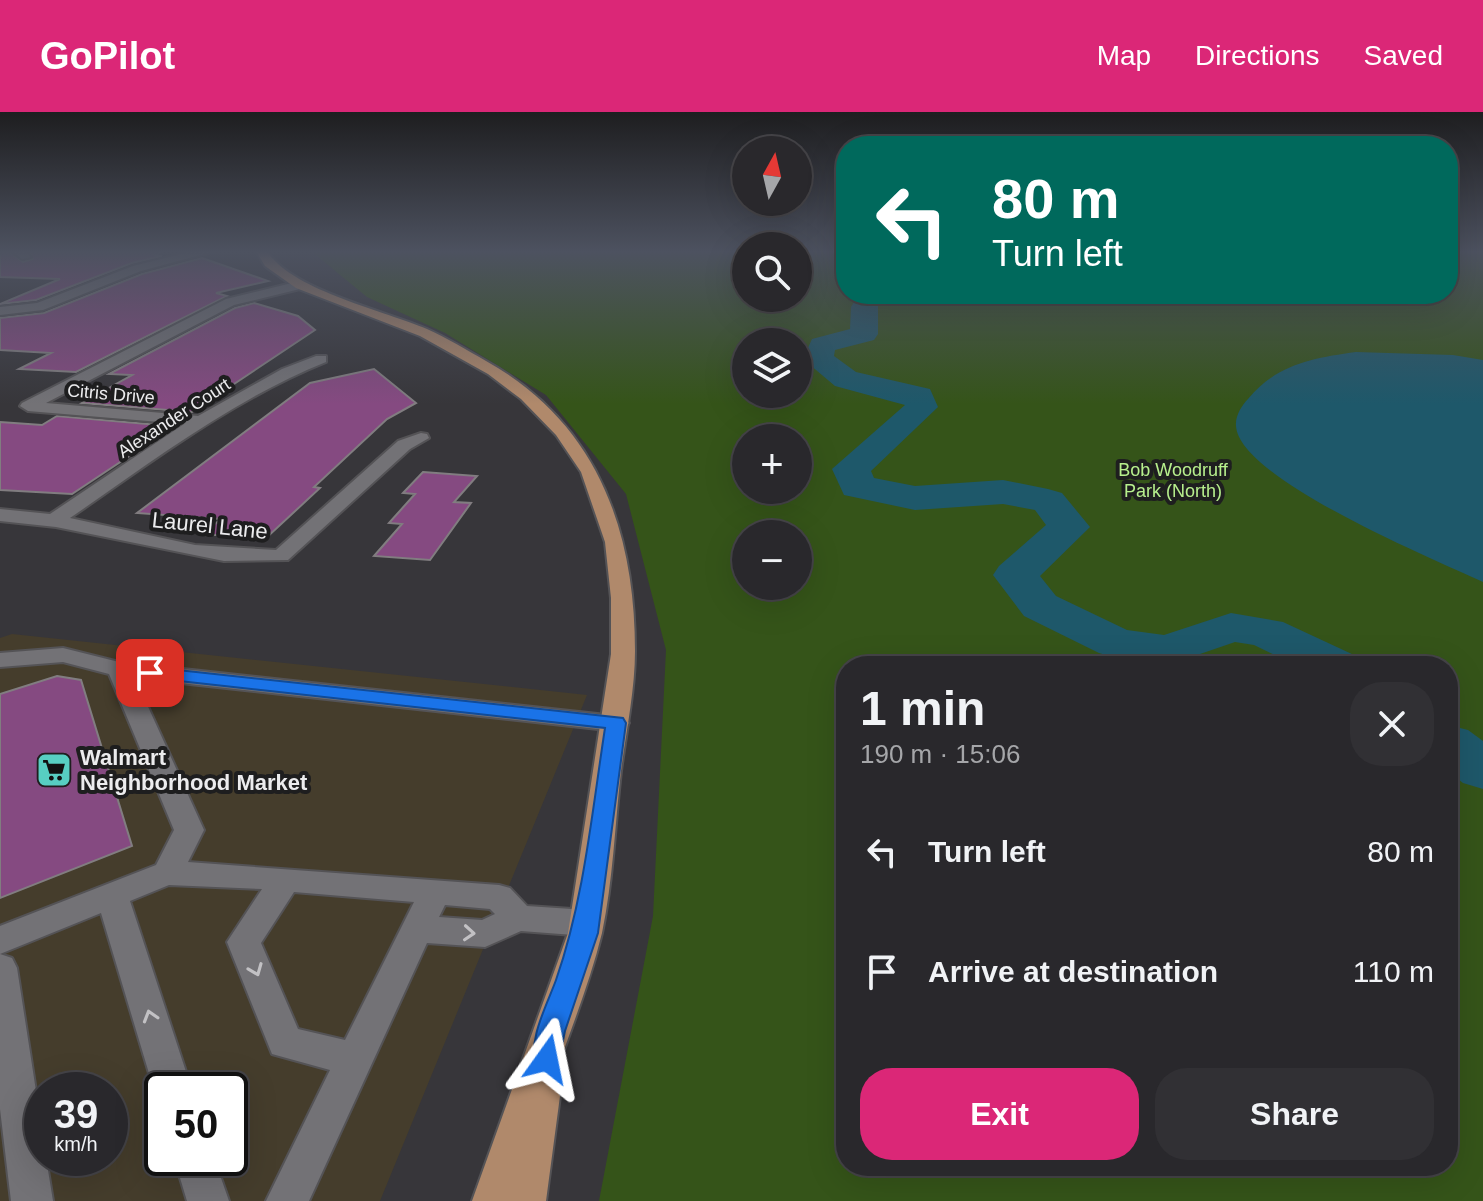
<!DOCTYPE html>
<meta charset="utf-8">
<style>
:root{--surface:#29282c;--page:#313034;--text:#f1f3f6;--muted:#a5a6a9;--line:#454448;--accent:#db2777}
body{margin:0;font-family:Helvetica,sans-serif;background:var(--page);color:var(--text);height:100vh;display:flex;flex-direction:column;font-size:30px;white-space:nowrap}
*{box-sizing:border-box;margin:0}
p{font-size:26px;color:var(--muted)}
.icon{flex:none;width:44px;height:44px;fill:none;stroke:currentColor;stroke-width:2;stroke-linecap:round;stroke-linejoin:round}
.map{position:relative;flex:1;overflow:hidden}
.panel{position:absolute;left:836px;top:544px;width:622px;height:520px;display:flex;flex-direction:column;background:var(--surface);border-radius:32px;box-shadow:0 8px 32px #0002,0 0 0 2px var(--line)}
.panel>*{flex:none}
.top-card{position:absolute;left:836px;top:24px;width:622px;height:168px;border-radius:32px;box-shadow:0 8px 32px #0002,0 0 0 2px var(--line);background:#00695c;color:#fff;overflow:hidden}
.needle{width:52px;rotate:8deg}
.tools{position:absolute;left:732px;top:24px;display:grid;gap:16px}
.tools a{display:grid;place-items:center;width:80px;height:80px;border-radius:50%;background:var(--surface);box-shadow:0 8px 32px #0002,0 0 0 2px var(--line);font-size:40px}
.speed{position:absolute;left:24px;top:960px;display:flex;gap:16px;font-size:40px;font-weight:700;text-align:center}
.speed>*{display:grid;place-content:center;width:104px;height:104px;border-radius:50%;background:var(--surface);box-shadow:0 8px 32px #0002,0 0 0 2px var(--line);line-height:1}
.speed small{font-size:20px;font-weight:400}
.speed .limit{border:4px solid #111;border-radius:12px;background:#fff;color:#111}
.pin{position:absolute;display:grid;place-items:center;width:68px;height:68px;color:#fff;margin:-34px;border-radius:16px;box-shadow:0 4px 12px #0006}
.me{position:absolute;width:88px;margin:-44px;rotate:12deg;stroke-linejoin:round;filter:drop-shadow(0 0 6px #0008)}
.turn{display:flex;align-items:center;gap:28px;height:168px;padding:0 24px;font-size:36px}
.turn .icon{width:104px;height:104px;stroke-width:2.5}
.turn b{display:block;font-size:56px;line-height:68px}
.round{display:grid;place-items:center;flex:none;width:84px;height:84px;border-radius:32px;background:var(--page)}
.overview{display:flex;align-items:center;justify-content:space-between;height:136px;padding:0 24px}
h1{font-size:48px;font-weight:800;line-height:60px}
.action{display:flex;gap:16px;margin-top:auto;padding:16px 24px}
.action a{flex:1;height:92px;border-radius:32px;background:var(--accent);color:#fff;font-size:32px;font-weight:800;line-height:92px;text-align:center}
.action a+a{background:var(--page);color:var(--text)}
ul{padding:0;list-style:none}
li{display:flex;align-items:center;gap:24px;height:120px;padding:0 24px}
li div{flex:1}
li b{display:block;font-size:30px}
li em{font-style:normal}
header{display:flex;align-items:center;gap:48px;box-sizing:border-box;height:112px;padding:0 40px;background:var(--accent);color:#fff}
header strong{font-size:38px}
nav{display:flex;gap:44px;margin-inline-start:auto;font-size:28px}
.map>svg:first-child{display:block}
.commercial{fill:#453d2c;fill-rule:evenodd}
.green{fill:#355419;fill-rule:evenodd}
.water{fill:#1e586a}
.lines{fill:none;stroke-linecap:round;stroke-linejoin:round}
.river{fill:#1e586a;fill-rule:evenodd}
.building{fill:#854a81;stroke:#817d80;stroke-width:2}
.minor-casing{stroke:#545356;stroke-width:4}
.major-casing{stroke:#545356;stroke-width:4}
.minor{fill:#737276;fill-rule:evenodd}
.major{fill:#b0896b;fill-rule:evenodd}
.oneway{stroke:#c2c1c4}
.route{fill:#1a73e8;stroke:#114b97;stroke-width:2}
.labels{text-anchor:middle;stroke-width:8;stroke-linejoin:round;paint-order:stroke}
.far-street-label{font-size:18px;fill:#ececee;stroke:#1e1e1f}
.far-park-label{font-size:18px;fill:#b7ef8d;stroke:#1e1e1f}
.street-label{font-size:22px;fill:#ececee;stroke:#1e1e1f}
.poi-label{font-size:22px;font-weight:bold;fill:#ececee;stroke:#1e1e1f;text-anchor:start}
</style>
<header>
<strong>GoPilot</strong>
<nav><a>Map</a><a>Directions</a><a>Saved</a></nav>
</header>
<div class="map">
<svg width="1483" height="1089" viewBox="0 0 1483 1089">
<rect width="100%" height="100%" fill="#37363a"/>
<path class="commercial" d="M12 522 587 583 380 1089H0V526ZM42 978H110V1046H42ZM162 978H230V1046H162Z"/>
<path class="green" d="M311 139H746V186H798V139H846V182H1448V139H1483V1089H599L653 804 666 538 626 382 546 283 445 221 367 185ZM746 230H798V282H746ZM746 326H798V378H746ZM746 422H798V474H746ZM846 554H1448V1054H846Z"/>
<path class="water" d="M1356 240 1453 243 1483 248V470C1436 448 1239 367 1236 314 1235 304 1242 293 1248 287 1277 252 1313 246 1356 240Z"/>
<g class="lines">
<g class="river">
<path d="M859 182H919L915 187 878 193V222L874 228 835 238 834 244 856 260 930 277 938 295 871 359 874 366 915 374 1003 368 1048 377 1062 381 1090 415 1040 464 1056 484 1127 518 1164 523 1231 501 1283 510 1354 543 1361 554H1297L1254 533 1235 530 1168 553 1116 546 1099 541 1024 504 993 463 999 454 1046 413 1035 398 1003 392 915 398 844 383 832 357 905 293 835 274 803 247 812 227 850 217 851 195Z"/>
<path d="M1448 613 1468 618 1483 629V677L1463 671 1448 659Z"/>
</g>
</g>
<g class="building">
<path d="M0 139H8L23 150 33 147 29 139H162L155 143 162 144 132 151 36 188 0 192 60 167 0 165Z"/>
<path d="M202 146 268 169 216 181 227 184 76 260 19 257 51 241 0 238V206L44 201 142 162Z"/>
<path d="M254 191 298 204 315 218 192 300 82 291 132 263 109 262 235 196Z"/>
<path d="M374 257 416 291 387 307 314 375 320 376 265 427 203 422 221 407 137 401 310 271Z"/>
<path d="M57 304 170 314 155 323H161L72 382 0 378V310L42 313Z"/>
<path d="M423 360 477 364 454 390 471 391 430 448 374 444 402 412 389 411 415 382 403 381Z"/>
<path d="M57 564 81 568 132 734 0 786V582Z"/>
</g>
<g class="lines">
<defs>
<g id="minor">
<path d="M11 139H24L31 145 22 147Z"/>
<path d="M194 139H215L141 159 43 198 0 203V195L37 191 133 154Z"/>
<path d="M300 169 306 173 304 176 234 193 46 291 198 304 282 257 316 244H326V250C232 288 153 349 70 406L195 433 276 438 398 329 421 321 427 322 429 326 410 337 288 448 224 449 56 415 0 409V397L50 402 184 312 28 299 20 294 22 291 226 187Z"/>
<path d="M63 536 119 550 625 605 629 611 625 617 616 619 135 566 204 718 188 750 499 773 510 776 527 794 587 798 599 802 603 811 599 820 587 824 521 819 485 835 427 831 309 1089H266L330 958 272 942 227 830 262 777 169 773 130 789 192 978H162V992L154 978 101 801 0 842V814L156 753 174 718 109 562 63 550 0 555V541ZM294 780 414 790 345 928 298 917 261 831ZM445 793 490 797 495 802 482 808 439 805Z"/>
<path d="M0 842 12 846 17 856 42 1018V1046H46L53 1089H11L0 997Z"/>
<path d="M174 1046H214L229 1089H187Z"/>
</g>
<path id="major" d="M256 139H267C291 178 385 199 427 217 447 226 467 238 486 249 597 311 635 418 635 539 635 578 626 620 621 659 615 712 613 769 602 821 590 871 569 921 553 970L560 984 546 1089H472L568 821 611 542V486L605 430 581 360 556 323 521 287 488 262 420 224 296 176 265 154Z"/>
</defs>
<use href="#minor" class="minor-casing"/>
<use href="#major" class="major-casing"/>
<use href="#minor" class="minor"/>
<use href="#major" class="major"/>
</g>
<defs><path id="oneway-chevron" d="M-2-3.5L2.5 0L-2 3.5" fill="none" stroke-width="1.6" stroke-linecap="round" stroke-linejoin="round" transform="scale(2)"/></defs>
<g class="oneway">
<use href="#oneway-chevron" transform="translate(469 821) rotate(4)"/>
<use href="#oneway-chevron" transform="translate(256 858) rotate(68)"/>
<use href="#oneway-chevron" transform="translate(150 904) rotate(-107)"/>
</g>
<linearGradient id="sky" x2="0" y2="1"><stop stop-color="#1e1e20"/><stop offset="0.48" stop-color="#4d5260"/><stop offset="1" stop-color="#4d5260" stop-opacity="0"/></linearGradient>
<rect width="1483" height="292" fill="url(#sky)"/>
<path class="route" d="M150 555 623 606 626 611 598 821 565 919 557 956 547 960 537 956C526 931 547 893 556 868 584 788 592 700 605 616L143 565 140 561Z"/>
<defs>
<symbol id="supermarket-square" viewBox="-11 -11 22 22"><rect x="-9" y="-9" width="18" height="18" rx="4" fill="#57cec2" stroke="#1e1e1f"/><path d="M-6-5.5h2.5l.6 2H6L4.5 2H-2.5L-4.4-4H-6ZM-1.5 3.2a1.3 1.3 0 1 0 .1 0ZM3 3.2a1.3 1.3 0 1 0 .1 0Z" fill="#111"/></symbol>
</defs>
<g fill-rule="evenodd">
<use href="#supermarket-square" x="34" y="638" width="40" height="40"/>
</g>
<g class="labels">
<g class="far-street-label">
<text transform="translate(111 282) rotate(5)" y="6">Citris Drive</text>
<text transform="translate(174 306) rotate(-33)" y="6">Alexander Court</text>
</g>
<g class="far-park-label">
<text x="1173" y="364">Bob Woodruff<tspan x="1173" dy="21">Park (North)</tspan></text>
</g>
<g class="street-label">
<text transform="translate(210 413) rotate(6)" y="8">Laurel Lane</text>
</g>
<g class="poi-label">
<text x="80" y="653">Walmart<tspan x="80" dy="25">Neighborhood Market</tspan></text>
</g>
</g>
</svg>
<div class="tools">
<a><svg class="needle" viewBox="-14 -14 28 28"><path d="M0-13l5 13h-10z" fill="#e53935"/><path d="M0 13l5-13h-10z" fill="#a5a6a9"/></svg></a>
<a><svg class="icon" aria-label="search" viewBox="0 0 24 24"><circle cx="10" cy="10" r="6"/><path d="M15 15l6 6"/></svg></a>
<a><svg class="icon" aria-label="layers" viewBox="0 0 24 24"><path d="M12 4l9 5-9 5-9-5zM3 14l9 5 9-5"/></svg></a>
<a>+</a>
<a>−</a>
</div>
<div class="speed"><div>39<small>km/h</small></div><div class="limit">50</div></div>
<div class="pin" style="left:150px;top:561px;background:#d93025"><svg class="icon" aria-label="arrive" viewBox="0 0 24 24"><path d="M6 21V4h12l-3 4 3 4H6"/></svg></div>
<svg class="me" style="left:547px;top:947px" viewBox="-20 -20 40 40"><path d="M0-17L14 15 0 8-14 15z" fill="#1a73e8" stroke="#fff" stroke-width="4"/></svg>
<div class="top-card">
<div class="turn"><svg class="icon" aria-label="left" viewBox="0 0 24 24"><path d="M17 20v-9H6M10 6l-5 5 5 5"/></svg><div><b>80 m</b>Turn left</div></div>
</div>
<section class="panel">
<div class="overview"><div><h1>1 min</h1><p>190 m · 15:06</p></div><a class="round"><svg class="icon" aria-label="close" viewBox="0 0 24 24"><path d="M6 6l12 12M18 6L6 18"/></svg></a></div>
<ul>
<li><svg class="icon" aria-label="left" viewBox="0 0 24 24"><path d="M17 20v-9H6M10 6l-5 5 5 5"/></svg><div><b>Turn left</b></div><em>80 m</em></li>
<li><svg class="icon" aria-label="arrive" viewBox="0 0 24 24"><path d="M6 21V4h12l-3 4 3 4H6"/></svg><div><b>Arrive at destination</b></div><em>110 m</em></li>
</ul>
<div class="action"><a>Exit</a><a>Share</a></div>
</section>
</div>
